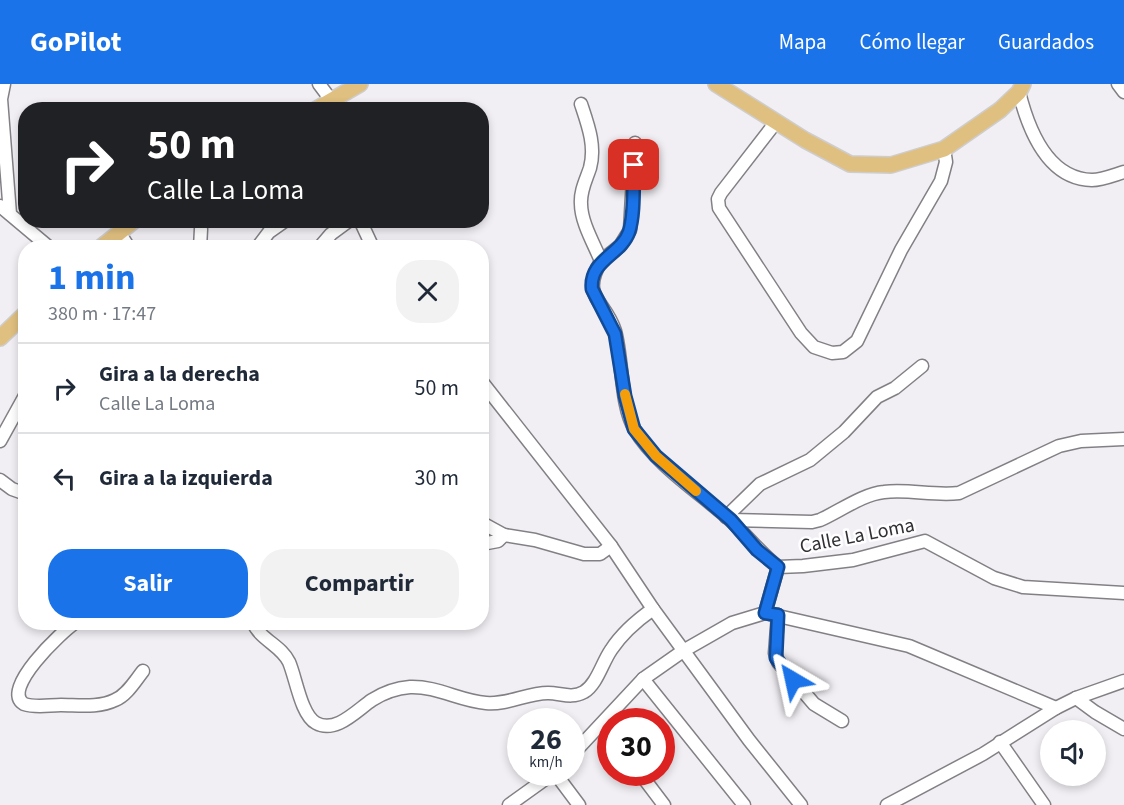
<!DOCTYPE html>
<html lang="es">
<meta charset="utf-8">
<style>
:root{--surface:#fff;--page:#f2f2f3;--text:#1f2937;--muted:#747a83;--line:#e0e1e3;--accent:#1a73e8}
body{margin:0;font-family:"Source Sans 3",sans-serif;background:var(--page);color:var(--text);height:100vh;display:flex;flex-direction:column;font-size:22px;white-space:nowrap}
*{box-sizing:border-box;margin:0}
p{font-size:20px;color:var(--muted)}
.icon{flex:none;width:33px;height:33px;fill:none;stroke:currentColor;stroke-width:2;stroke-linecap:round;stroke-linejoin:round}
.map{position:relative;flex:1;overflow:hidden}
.details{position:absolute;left:18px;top:156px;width:471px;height:390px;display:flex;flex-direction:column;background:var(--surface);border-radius:24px;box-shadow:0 3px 9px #0003}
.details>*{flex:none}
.banner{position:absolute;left:18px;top:18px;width:471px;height:126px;border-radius:24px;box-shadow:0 3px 9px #0003;background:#202124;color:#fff;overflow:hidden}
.controls{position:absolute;left:1040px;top:636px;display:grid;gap:12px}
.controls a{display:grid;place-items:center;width:66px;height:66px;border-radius:50%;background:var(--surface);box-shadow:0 3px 9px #0003;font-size:30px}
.speed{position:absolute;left:507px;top:624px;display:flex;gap:12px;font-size:30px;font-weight:700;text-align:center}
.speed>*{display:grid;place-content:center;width:78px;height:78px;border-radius:50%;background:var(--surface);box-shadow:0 3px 9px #0003;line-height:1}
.speed small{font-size:15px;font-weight:400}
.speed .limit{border:9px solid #d22;background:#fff;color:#111}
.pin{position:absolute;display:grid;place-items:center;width:51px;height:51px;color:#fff;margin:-26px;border-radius:12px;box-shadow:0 3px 9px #0006}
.me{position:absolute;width:66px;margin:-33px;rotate:324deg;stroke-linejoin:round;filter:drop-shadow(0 0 4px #0008)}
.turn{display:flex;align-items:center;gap:21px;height:126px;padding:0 30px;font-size:27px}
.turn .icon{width:78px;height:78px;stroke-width:2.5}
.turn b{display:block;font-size:42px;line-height:51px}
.round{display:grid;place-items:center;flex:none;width:63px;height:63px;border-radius:24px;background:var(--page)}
.head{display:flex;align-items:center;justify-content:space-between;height:102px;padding:0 30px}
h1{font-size:36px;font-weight:700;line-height:45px;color:var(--accent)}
.cta{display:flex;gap:12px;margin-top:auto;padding:12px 30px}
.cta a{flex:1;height:69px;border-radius:24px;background:var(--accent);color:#fff;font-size:24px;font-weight:700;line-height:69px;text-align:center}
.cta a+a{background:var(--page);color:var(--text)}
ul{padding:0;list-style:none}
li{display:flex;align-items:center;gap:18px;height:90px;padding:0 30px;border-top:2px solid var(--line)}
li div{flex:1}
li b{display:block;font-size:22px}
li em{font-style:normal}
header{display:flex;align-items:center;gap:36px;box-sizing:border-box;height:84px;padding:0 30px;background:var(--accent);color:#fff}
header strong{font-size:28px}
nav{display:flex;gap:33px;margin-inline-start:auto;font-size:21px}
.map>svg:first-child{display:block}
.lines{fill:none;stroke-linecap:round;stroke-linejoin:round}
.minor-casing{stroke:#838085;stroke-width:15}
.major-casing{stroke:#cecdce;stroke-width:18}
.minor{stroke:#fff;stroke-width:12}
.major{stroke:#e0c080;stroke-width:15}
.route-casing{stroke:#114b97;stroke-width:15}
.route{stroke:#1a73e8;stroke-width:10}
.slow{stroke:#f59e0b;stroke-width:10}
.labels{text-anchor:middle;stroke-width:5;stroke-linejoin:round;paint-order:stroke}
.street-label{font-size:20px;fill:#323032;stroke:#fefdff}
</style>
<header>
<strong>GoPilot</strong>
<nav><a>Mapa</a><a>Cómo llegar</a><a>Guardados</a></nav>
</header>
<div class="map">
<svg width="1124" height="721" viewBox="0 0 1124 721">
<rect width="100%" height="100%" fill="#f2eff4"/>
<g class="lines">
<defs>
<g id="minor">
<path d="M4 0 1 15 10 130"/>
<path d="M319 0 331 16"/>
<path d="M1118 0 1124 8"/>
<path d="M1019 8C1028 44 1047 95 1092 96 1102 96 1114 91 1124 88"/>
<path d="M581 20C588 41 596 62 590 84 586 96 580 107 581 120 581 138 594 160 601 177 580 214 605 215 615 247 623 276 620 321 635 346 655 380 700 409 729 435 746 450 759 468 778 483"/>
<path d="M776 38 721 109 718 115 719 124 801 249 814 263 832 269 843 268 857 257 901 166 941 97 946 78 944 65"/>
<path d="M0 122 50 164"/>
<path d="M360 136 373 164"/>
<path d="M119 148 129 164"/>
<path d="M200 164 201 145"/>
<path d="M257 164 269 148 286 136"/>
<path d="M319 164 331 150 350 136"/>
<path d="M601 177 620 162 630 146 635 59"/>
<path d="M482 298 611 462 653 525 749 656 801 721"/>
<path d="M0 357 26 310"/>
<path d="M0 396 12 405 26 410"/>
<path d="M726 433 760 400 810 376 844 348 877 313 895 304 922 282"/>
<path d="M731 436 812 438 820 436C840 427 863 410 884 408 909 405 934 412 959 409L1059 362 1081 357 1124 355"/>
<path d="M482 439 504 451 535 456 584 470H600L611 462"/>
<path d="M482 460 498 457 504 451"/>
<path d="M765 529 778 483 803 482 853 476 925 457 994 494 1023 503 1124 509"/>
<path d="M778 531 775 569 778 578 814 620 842 637"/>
<path d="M76 538C61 548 0 606 24 620 36 624 49 621 61 621 78 621 99 624 115 616 127 611 135 597 143 587"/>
<path d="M253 538C260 556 281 561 289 578 296 594 301 631 316 639 336 650 357 626 372 616 383 609 397 604 410 603 437 602 460 617 486 619 508 621 527 609 548 609 561 609 571 615 584 608 597 600 602 579 611 566 622 549 636 537 653 525"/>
<path d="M643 595 744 721"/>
<path d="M1076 614 1095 628 1124 645"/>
<path d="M601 641 610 653"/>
<path d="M1000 658 1044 721"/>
<path d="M572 671 643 595 683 567 732 539 765 529 909 562 1056 624"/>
<path d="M639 688 664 721"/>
<path d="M555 689 579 721"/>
<path d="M509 721 555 688"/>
<path d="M887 721 983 670 1056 624 1076 614 1124 597"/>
</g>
<g id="major">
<path d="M716 0 805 56 850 80 891 81 944 65 1000 26 1019 8 1023 0"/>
<path d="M315 26 360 0"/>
<path d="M100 164 135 136"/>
<path d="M0 254 26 229"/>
</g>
</defs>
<use href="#minor" class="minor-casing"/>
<use href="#major" class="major-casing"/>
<use href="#minor" class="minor"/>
<use href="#major" class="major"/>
</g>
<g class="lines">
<defs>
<path id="route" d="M634 81C633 100 635 130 629 148 621 171 589 176 592 205L615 250 625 312 634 345 656 372 731 436 757 466 778 483 765 529 778 531 776 574 793 596"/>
</defs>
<use href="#route" class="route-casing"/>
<use href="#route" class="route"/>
<path class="slow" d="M625 310 634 345 656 372 696 407"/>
</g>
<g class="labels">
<g class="street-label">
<text transform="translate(857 451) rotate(-11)" y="7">Calle La Loma</text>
</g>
</g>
</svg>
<div class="controls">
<a><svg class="icon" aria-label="sound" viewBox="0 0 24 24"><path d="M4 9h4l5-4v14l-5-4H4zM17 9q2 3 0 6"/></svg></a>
</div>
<div class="speed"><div>26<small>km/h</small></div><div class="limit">30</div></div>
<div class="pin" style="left:634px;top:81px;background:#d93025"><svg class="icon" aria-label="arrive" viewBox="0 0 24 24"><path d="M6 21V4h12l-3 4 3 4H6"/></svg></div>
<svg class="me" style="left:793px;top:596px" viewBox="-20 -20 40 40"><path d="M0-17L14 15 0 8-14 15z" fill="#1a73e8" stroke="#fff" stroke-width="4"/></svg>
<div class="banner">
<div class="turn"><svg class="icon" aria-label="right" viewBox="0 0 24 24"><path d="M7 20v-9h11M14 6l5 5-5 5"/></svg><div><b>50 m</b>Calle La Loma</div></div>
</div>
<section class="details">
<div class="head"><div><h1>1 min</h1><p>380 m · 17:47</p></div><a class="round"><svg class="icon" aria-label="close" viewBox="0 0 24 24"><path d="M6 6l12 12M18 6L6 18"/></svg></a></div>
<ul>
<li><svg class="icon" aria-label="right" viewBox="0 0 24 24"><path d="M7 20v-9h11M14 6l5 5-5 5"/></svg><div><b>Gira a la derecha</b><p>Calle La Loma</p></div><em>50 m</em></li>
<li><svg class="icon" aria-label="left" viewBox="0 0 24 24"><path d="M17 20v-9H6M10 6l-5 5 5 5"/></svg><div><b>Gira a la izquierda</b></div><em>30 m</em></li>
</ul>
<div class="cta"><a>Salir</a><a>Compartir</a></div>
</section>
</div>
